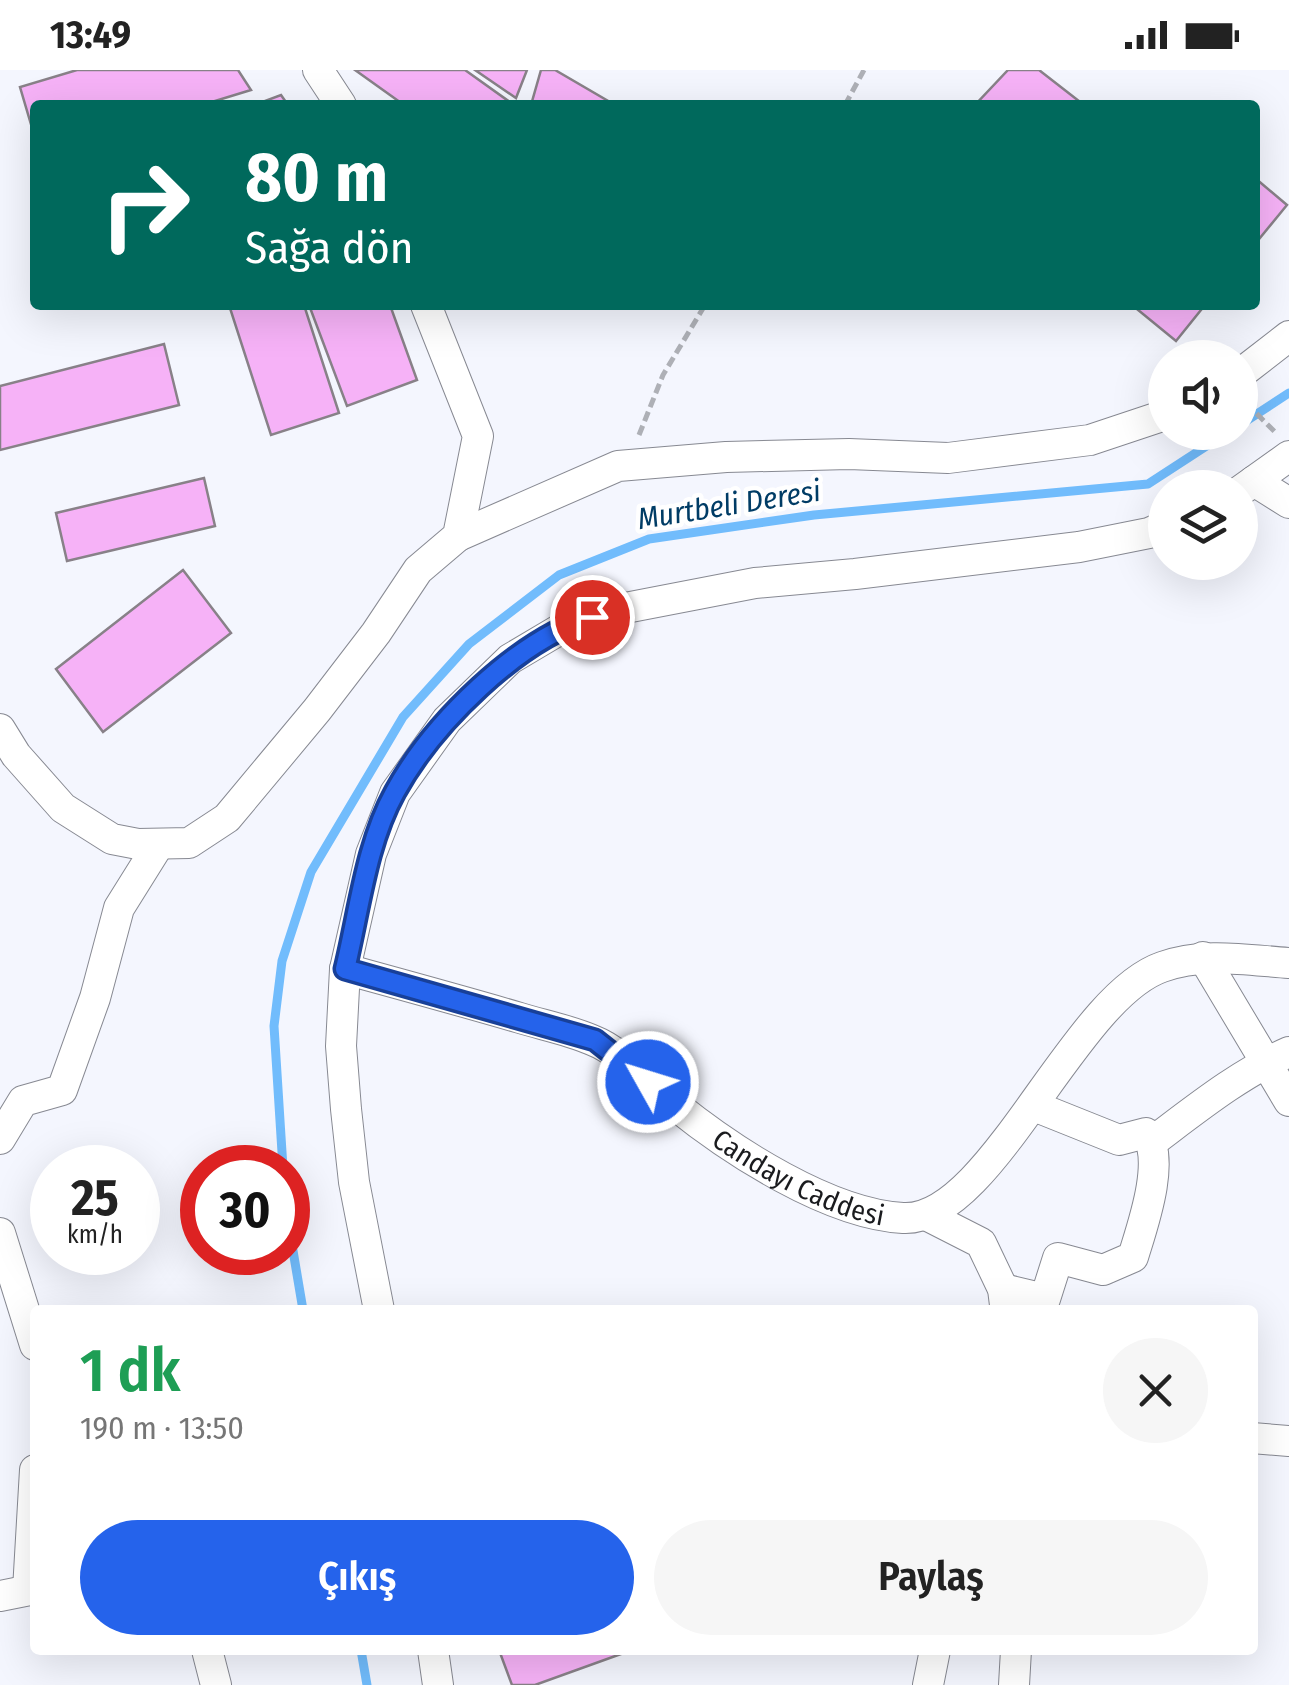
<!DOCTYPE html>
<html lang="tr">
<meta charset="utf-8">
<style>
:root{--surface:#fff;--page:#f6f6f6;--text:#222;--muted:#767676;--accent:#2563eb}
body{margin:0;font-family:"Fira Sans Condensed",sans-serif;background:var(--page);color:var(--text);height:100vh;display:flex;flex-direction:column;font-size:38px;white-space:nowrap}
*{box-sizing:border-box;margin:0}
p{font-size:32px;color:var(--muted)}
.icon{flex:none;width:55px;height:55px;fill:none;stroke:currentColor;stroke-width:2;stroke-linecap:round;stroke-linejoin:round}
.map{position:relative;flex:1;overflow:hidden}
.drawer{position:absolute;left:30px;top:1235px;width:1228px;height:350px;display:flex;flex-direction:column;background:var(--surface);border-radius:10px;box-shadow:0 10px 40px #0002}
.drawer>*{flex:none}
.hud{position:absolute;left:30px;top:30px;width:1230px;height:210px;border-radius:10px;box-shadow:0 10px 40px #0002;background:#00695c;color:#fff;overflow:hidden}
.buttons{position:absolute;left:1148px;top:270px;display:grid;gap:20px}
.buttons a{display:grid;place-items:center;width:110px;height:110px;border-radius:50%;background:var(--surface);box-shadow:0 10px 40px #0002;font-size:50px}
.speed{position:absolute;left:30px;top:1075px;display:flex;gap:20px;font-size:50px;font-weight:700;text-align:center}
.speed>*{display:grid;place-content:center;width:130px;height:130px;border-radius:50%;background:var(--surface);box-shadow:0 10px 40px #0002;line-height:1}
.speed small{font-size:25px;font-weight:400}
.speed .limit{border:15px solid #d22;background:#fff;color:#111}
.pin{position:absolute;display:grid;place-items:center;width:85px;height:85px;color:#fff;margin:-42px;border:5px solid #fff;border-radius:50%;box-shadow:0 2px 10px #0007}
.me{position:absolute;width:110px;margin:-55px;rotate:309deg;stroke-linejoin:round;filter:drop-shadow(0 0 8px #0008)}
.turn{display:flex;align-items:center;gap:35px;height:210px;padding:0 50px;font-size:45px}
.turn .icon{width:130px;height:130px;stroke-width:2.5}
.turn b{display:block;font-size:70px;line-height:85px}
.round{display:grid;place-items:center;flex:none;width:105px;height:105px;border-radius:52px;background:var(--page)}
.overview{display:flex;align-items:center;justify-content:space-between;height:170px;padding:0 50px}
h1{font-size:60px;font-weight:600;line-height:75px;color:#1e9e55}
.action{display:flex;gap:20px;margin-top:auto;padding:20px 50px}
.action a{flex:1;height:115px;border-radius:60px;background:var(--accent);color:#fff;font-size:40px;font-weight:600;line-height:115px;text-align:center}
.action a+a{background:var(--page);color:var(--text)}
.status{display:flex;justify-content:space-between;align-items:center;height:70px;padding:0 50px;background:var(--surface);direction:ltr}
.status svg{height:28px;fill:currentColor}
.map>svg:first-child{display:block}
.lines{fill:none;stroke-linecap:round;stroke-linejoin:round}
.stream{stroke:#71bcfc;stroke-width:9}
.building{fill:#f6b2f7;stroke:#888188;stroke-width:2.5}
.street-casing{stroke:#878992;stroke-width:32}
.path{stroke:#aeb0b6;stroke-width:5;stroke-dasharray:10 5;stroke-linecap:butt}
.street{stroke:#fff;stroke-width:30}
.route-casing{stroke:#184099;stroke-width:25}
.route{stroke:#2563eb;stroke-width:18}
.labels{text-anchor:middle;stroke-width:9;stroke-linejoin:round;paint-order:stroke}
.street-label{font-size:28px;fill:#1a1b1e;stroke:#fff}
.water-label{font-size:30px;font-style:italic;fill:#003c65;stroke:#fff}
</style>
<div class="status"><b>13:49</b><svg viewBox="0 0 49 12"><path d="M0 12V9h3v3zM5 12V6h3v6zM10 12V3h3v9zM15 12V0h3v12zM26 1h20v11H26zM47 4h2v5h-2z"/></svg></div>
<div class="map">
<svg width="1289" height="1615" viewBox="0 0 1289 1615">
<rect width="100%" height="100%" fill="#f4f6fe"/>
<g class="lines">
<g class="stream">
<path d="M1240 355 1289 323"/>
<path d="M283 1098 274 956 282 891 311 802 403 647 469 574 559 505 649 469 814 445 1148 414 1228 362"/>
<path d="M288 1151 303 1240"/>
<path d="M361 1580 367 1615"/>
</g>
</g>
<g class="building">
<path d="M77 0H238L251 20 202 35H35V68L20 17Z"/>
<path d="M355 0H465L514 35H404Z"/>
<path d="M475 0H527L516 28Z"/>
<path d="M541 0H555L615 35H531Z"/>
<path d="M1008 0H1039L1084 35H975Z"/>
<path d="M281 25 288 35H254Z"/>
<path d="M1255 108 1287 135 1255 174Z"/>
<path d="M229 235H304L339 343 271 365Z"/>
<path d="M309 235H390L417 310 347 336Z"/>
<path d="M1132 235H1205L1176 271Z"/>
<path d="M164 274 179 335 0 380V316Z"/>
<path d="M204 408 215 456 67 491 56 443Z"/>
<path d="M183 500 231 563 103 662 56 599Z"/>
<path d="M499 1580H632L535 1615H512Z"/>
</g>
<g class="lines">
<defs>
<g id="street">
<path d="M318 0 341 35"/>
<path d="M1240 304 1289 266"/>
<path d="M1254 411 1289 433"/>
<path d="M1240 421 1289 386"/>
<path d="M458 466 618 396 726 387 849 384 948 388 1090 370 1165 345"/>
<path d="M0 659 16 685 63 738 112 769 138 774 189 773 227 748 317 640 376 563 418 500 458 466 478 366 426 235"/>
<path d="M1203 887 1289 1031"/>
<path id="s1" d="M345 899C403 915 462 931 520 948 543 955 569 960 592 970 623 982 649 1014 675 1035 732 1081 829 1144 903 1148 990 1153 1073 928 1162 897 1203 882 1246 890 1289 893"/>
<path d="M0 1069 23 1031 62 1020 95 928 119 838 159 774"/>
<path d="M1152 1072C1196 1039 1239 1004 1289 982"/>
<path d="M928 1146 981 1173 1003 1219 1005 1235"/>
<path d="M0 1163 35 1275"/>
<path d="M1003 1219 1045 1229 1058 1188 1103 1200 1133 1187C1142 1157 1166 1091 1146 1063L1119 1070 1034 1036"/>
<path d="M379 1240 354 1112 346 1039 341 976 345 899 371 784 395 723 447 650 510 589 569 554 615 540 755 513 855 504 1079 477 1149 463 1165 456"/>
<path d="M1252 1368 1289 1371"/>
<path d="M28 1520 35 1400"/>
<path d="M0 1526 35 1519"/>
<path d="M207 1580 216 1615"/>
<path d="M433 1580 438 1615"/>
<path d="M928 1615 935 1580"/>
<path d="M1014 1615 1016 1580"/>
</g>
</defs>
<use href="#street" class="street-casing"/>
<g class="path">
<path d="M845 35 864 0"/>
<path d="M1246 333 1277 364"/>
<path d="M639 365 663 305 705 235"/>
</g>
<use href="#street" class="street"/>
</g>
<g class="lines">
<defs>
<path id="route" d="M592 547C517 570 433 653 395 722 366 774 359 842 345 899L595 970 648 1012"/>
</defs>
<use href="#route" class="route-casing"/>
<use href="#route" class="route"/>
</g>
<g class="labels">
<g class="street-label">
<text dy="10" stroke="none"><textPath href="#s1" startOffset="508">Candayı Caddesi</textPath></text>
</g>
<g class="water-label">
<text transform="translate(729 435) rotate(-9)" y="10">Murtbeli Deresi</text>
</g>
</g>
</svg>
<div class="buttons">
<a><svg class="icon" aria-label="sound" viewBox="0 0 24 24"><path d="M4 9h4l5-4v14l-5-4H4zM17 9q2 3 0 6"/></svg></a>
<a><svg class="icon" aria-label="layers" viewBox="0 0 24 24"><path d="M12 4l9 5-9 5-9-5zM3 14l9 5 9-5"/></svg></a>
</div>
<div class="speed"><div>25<small>km/h</small></div><div class="limit">30</div></div>
<div class="pin" style="left:592px;top:547px;background:#d93025"><svg class="icon" aria-label="arrive" viewBox="0 0 24 24"><path d="M6 21V4h12l-3 4 3 4H6"/></svg></div>
<svg class="me" style="left:648px;top:1012px" viewBox="-20 -20 40 40"><circle r="17" fill="#2563eb" stroke="#fff" stroke-width="3"/><path d="M0-11L8 9 0 5-8 9z" fill="#fff"/></svg>
<div class="hud">
<div class="turn"><svg class="icon" aria-label="right" viewBox="0 0 24 24"><path d="M7 20v-9h11M14 6l5 5-5 5"/></svg><div><b>80 m</b>Sağa dön</div></div>
</div>
<section class="drawer">
<div class="overview"><div><h1>1 dk</h1><p>190 m · 13:50</p></div><a class="round"><svg class="icon" aria-label="close" viewBox="0 0 24 24"><path d="M6 6l12 12M18 6L6 18"/></svg></a></div>
<div class="action"><a>Çıkış</a><a>Paylaş</a></div>
</section>
</div>
